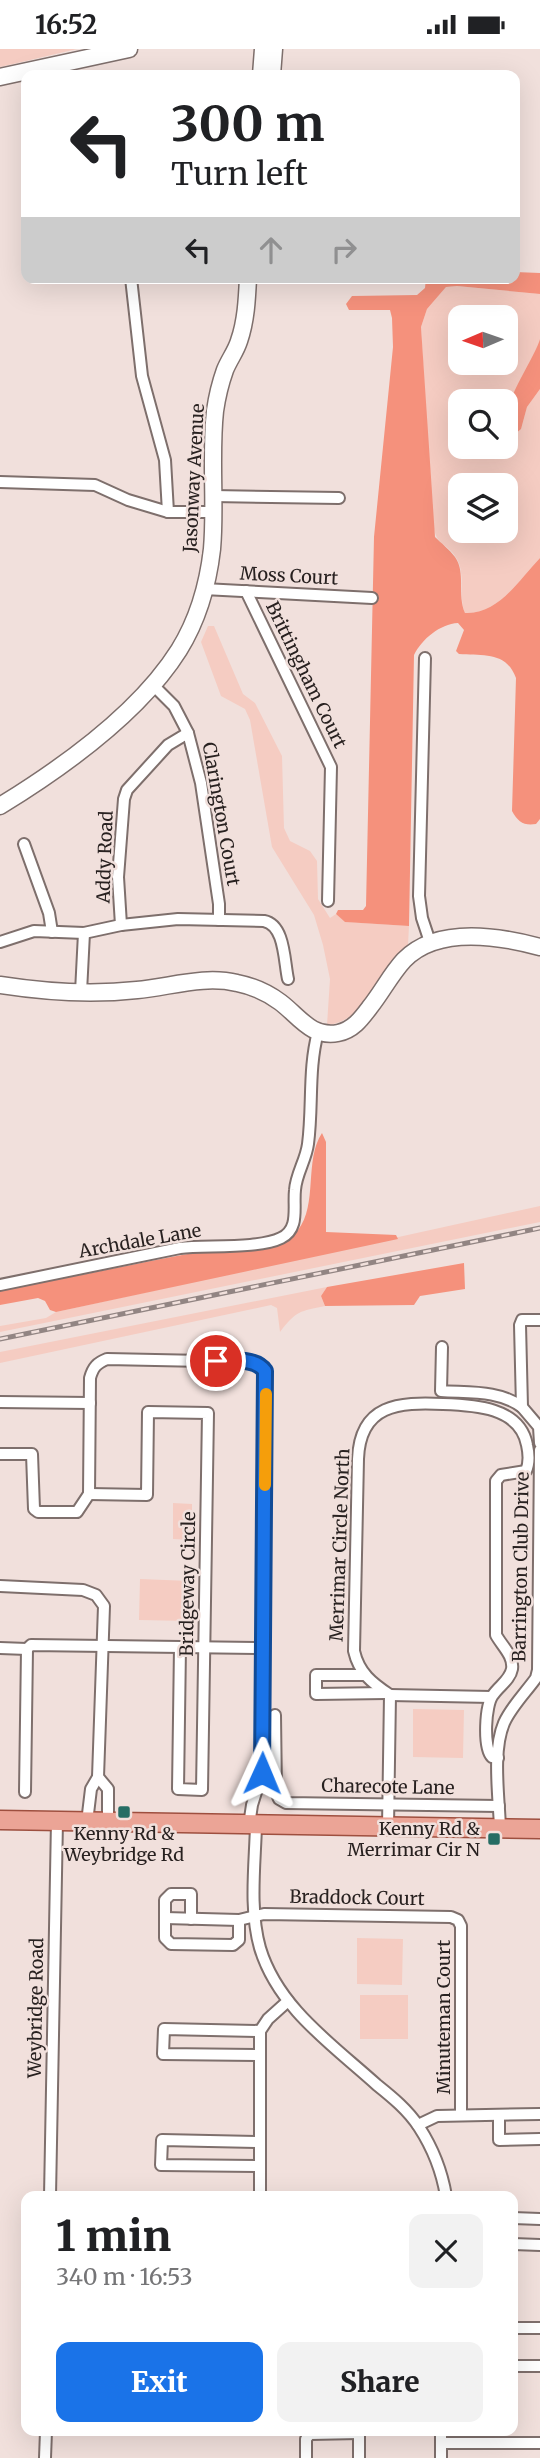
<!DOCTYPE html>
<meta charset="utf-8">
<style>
:root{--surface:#fff;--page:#f2f2f2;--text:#202124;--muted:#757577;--accent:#1a73e8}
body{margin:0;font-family:Merriweather,serif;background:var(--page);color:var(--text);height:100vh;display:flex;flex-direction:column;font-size:26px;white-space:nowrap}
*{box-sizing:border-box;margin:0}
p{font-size:23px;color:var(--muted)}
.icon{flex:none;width:38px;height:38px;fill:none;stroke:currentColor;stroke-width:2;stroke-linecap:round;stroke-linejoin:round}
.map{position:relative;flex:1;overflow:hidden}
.drawer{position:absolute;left:21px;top:2142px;width:497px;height:245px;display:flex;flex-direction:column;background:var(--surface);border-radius:14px;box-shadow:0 7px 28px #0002}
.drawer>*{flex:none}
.top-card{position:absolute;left:21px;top:21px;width:499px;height:214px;border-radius:14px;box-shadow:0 7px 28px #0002;background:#fff;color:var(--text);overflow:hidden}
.needle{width:46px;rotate:268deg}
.fabs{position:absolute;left:448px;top:256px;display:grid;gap:14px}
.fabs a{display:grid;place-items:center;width:70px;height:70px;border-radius:14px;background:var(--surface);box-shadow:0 7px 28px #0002;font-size:35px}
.pin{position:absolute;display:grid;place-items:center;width:60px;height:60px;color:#fff;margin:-30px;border:4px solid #fff;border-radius:50%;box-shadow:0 2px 7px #0007}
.me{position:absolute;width:77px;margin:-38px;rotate:1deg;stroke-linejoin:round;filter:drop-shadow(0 0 5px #0008)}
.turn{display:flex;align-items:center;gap:24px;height:147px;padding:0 35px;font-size:32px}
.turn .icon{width:91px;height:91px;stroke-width:2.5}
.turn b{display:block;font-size:49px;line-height:60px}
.lanes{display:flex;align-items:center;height:66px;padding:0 35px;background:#0003;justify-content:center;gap:35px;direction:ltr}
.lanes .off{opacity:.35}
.round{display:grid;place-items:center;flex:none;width:74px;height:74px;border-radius:14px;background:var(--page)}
.summary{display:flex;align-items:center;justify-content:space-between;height:119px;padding:0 35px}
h1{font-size:42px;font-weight:800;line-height:52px}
.action{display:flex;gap:14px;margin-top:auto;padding:14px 35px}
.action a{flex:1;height:80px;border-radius:14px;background:var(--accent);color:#fff;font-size:28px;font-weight:800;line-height:80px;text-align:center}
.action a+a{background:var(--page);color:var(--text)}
.status{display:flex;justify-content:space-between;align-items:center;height:49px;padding:0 35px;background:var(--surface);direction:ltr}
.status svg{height:19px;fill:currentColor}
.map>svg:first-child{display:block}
.green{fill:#f5ccc2;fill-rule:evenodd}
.forest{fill:#f5917c}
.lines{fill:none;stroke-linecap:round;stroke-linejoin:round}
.street-casing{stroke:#7e6f6c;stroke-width:14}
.secondary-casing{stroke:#7e6f6c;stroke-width:19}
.primary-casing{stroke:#9e4f3f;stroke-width:21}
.street{stroke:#fff;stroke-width:10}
.secondary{stroke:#fff;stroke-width:16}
.primary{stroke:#eba496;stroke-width:18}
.rail-casing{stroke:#928583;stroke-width:5}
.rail{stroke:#f1e0dc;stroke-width:2.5;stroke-dasharray:8;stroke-linecap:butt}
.route-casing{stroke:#114b97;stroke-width:18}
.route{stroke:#1a73e8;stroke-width:12}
.slow{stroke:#f59e0b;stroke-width:12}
.poi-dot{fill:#266d64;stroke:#f1e0dc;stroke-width:2.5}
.labels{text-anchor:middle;stroke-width:5;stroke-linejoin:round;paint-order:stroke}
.street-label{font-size:18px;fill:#282120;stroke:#f1e0dc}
.poi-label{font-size:18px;fill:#282120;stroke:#f1e0dc;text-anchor:end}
</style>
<div class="status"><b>16:52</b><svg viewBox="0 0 49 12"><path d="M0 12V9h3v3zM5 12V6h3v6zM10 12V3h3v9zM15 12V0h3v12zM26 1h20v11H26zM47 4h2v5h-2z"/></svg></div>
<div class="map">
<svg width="540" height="2409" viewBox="0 0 540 2409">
<rect width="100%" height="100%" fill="#f1e0dc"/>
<g class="green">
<path d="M0 0H77L0 18Z"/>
<path d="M457 237 540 245V290L521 380 527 358 540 340V509C519 531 498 566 465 564 458 547 466 527 457 510 445 490 436 501 432 469L421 278 427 260 446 238ZM460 268H506V313H460ZM460 352H506V397H460ZM460 436H506V481H460Z"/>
<path d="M208 577H214L243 645 255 654 282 707 284 779 290 792 310 802 317 812 318 850 330 869 336 865 346 873 409 877 408 896C382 921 367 972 327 976L330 930 323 896 314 866 272 798 250 671 245 660 221 647 201 593Z"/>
<path d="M540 1157V1173L0 1283V1277L46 1269 56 1263Z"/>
<path d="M327 1238 321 1247 325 1257C300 1262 296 1262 280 1283L277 1259 271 1256 0 1314V1303Z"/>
<path d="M173 1454 192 1455V1491L173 1490Z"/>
<path d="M140 1530 190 1532 189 1572 139 1571Z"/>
<path d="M413 1660 464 1661 463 1709 413 1708Z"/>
<path d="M357 1889 403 1890 402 1936 357 1935Z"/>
<rect x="360" y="1946" width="48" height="44"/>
</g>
<g class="forest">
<path d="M515 223 540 224V245L457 237 446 238 427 260 421 278 435 488C441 494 450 501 455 508 466 523 457 546 465 564 498 566 519 531 540 509V770L536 775C524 777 518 773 512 762L516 629C506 602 483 607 459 605L456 602 464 581 458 574C440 575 422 590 414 606L409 877 345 873 336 865 338 861H363L366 857 374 488 393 298 392 269 390 261H349L346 255 352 247 417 246 425 239 426 229H514Z"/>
<path d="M540 290V340L527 358 521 380 515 385C513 383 509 380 508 377 499 358 534 311 540 290Z"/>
<path d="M322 1084 326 1093V1183L396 1186 398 1190 56 1263 50 1261 45 1252 38 1249 0 1256V1240C78 1229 154 1209 232 1198 249 1195 286 1195 298 1181 318 1156 304 1111 322 1084Z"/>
<path d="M464 1214 465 1240 420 1247 414 1256 325 1257 321 1247 327 1238Z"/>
</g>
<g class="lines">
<defs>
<g id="street">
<path d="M131 229 142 327 165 411 168 463"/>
<path d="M0 433 95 436 128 451 168 463H213"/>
<path d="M213 447 339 449"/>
<path d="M204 540 372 549"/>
<path d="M246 542 331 718 328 852"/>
<path d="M425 609 419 847 422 869 430 893"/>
<path d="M152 635 174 657 188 684 201 734 219 855V871"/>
<path d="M24 795 49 864 52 883"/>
<path d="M121 876 118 828 124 750 127 741 168 696 188 684"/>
<path d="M0 893 34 882 84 884 121 876 178 870 264 872C285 876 284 912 288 930"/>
<path d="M81 943 84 884"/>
<path d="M0 1236 180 1199C206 1196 259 1200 281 1189 300 1180 293 1158 295 1141 296 1125 306 1111 308 1095 313 1057 308 1020 318 983"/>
<path d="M540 1271H522L520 1276 522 1358 539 1378 540 1394"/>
<path d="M442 1298 441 1342C470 1344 499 1341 522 1358"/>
<path d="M0 1353 90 1354"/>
<path d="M0 1405H32L34 1460 38 1463H77L89 1445 90 1329C93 1318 97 1314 107 1310L252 1313 261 1316 266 1322 262 1724 252 1756 249 1776"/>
<path d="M89 1445 147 1446 148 1363 208 1364 202 1741 178 1740 180 1598"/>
<path d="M0 1537 83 1541 96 1546 104 1557 98 1728 91 1740 87 1773"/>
<path d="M0 1599 27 1600 31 1596 262 1599"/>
<path d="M365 1626H316V1645L386 1644"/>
<path d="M390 1646C372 1634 359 1624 354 1602L358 1410C360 1355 399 1353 443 1355 474 1356 520 1358 527 1396 529 1405 530 1413 526 1422L501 1426 496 1432V1586C502 1597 514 1607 512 1620 510 1631 499 1637 493 1646 485 1656 483 1699 492 1708L498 1709"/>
<path d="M390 1646 491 1648"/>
<path d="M275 1666 276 1743 279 1750 286 1754 499 1757"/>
<path d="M98 1728 108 1740V1773"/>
<path d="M25 1743 27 1600"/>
<path d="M256 1776C255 1816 249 1860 260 1899 278 1959 333 1996 377 2036 392 2048 408 2061 419 2078 432 2098 442 2123 446 2147"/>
<path d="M388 1778 390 1646"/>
<path d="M500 1779C499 1748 492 1702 504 1674 511 1658 526 1643 536 1629L538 1621 540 1401"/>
<path d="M165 1869 239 1871 264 1865 451 1868 458 1871 461 1877V2066"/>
<path d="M191 1870V1845H171L165 1851V1889L171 1895 233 1896 239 1891V1871"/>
<path d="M260 1982 164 1980 163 2005 260 2006"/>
<path d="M499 2066V2091L540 2090"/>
<path d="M418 2076 437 2067 540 2065"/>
<path d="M260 2093 162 2091 161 2116 260 2117"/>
<path d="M50 2147 57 1772"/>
<path d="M260 2147V1982L268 1970 288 1952"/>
<path d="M513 2169 540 2170"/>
<path d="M513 2195 540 2196"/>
<path d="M513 2279H540"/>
<path d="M513 2317H540"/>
<path d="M359 2382V2409"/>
<path d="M441 2382V2409"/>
<path d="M441 2394H540"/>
<path d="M45 2409 46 2382"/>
<path d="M306 2409V2390L310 2385 359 2384"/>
</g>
<g id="secondary">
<path d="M261 26 263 0"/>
<path d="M272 26 274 0"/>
<path d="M0 28 129 0"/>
<path d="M0 757C62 719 140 663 179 601 197 572 208 535 212 500 216 455 210 408 215 362 217 348 220 335 225 321 229 311 236 302 239 292 246 272 247 250 248 229"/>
<path d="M0 936C45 943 92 946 137 941 170 938 204 926 237 934 252 937 268 944 280 953 299 967 311 989 338 984 353 981 361 970 370 958 382 943 391 925 404 911 437 877 499 887 540 898"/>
</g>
<path id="primary" d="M0 1771 540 1780"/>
</defs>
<use href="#street" class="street-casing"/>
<use href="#secondary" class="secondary-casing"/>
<use href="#primary" class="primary-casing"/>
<use href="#street" class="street"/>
<use href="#secondary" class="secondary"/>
<use href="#primary" class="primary"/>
<defs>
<path id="rail" d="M0 1290 540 1179"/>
</defs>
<use href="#rail" class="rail-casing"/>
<use href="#rail" class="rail"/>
</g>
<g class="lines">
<defs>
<path id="route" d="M216 1312C232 1312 255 1308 265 1322L262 1724"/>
</defs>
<use href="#route" class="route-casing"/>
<use href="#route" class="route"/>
<path class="slow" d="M265 1436 266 1345"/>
</g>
<g class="poi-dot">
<rect x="117" y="1756" width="14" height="14" rx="3.5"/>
<rect x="487" y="1783" width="14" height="14" rx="3.5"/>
</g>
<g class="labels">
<g class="street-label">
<text transform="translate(194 429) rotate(-87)" y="6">Jasonway Avenue</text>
<text transform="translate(289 527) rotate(3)" y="6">Moss Court</text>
<text transform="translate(306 626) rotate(64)" y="6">Brittingham Court</text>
<text transform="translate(221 765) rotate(80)" y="6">Clarington Court</text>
<text transform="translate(105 808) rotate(-88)" y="6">Addy Road</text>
<text transform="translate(140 1192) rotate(-10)" y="6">Archdale Lane</text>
<text transform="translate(340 1496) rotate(-88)" y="6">Merrimar Circle North</text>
<text transform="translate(521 1518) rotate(-89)" y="6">Barrington Club Drive</text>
<text transform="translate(188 1535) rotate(-89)" y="6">Bridgeway Circle</text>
<text transform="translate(388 1738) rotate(1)" y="6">Charecote Lane</text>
<text transform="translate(357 1849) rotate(1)" y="6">Braddock Court</text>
<text transform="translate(36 1959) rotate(-89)" y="6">Weybridge Road</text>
<text transform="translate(444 1968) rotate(-90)" y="6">Minuteman Court</text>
</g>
<g class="poi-label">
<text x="480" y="1786">Kenny Rd &amp;<tspan x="480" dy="21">Merrimar Cir N</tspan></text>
<text x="124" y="1791" text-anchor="middle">Kenny Rd &amp;<tspan x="124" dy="21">Weybridge Rd</tspan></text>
</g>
</g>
</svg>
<div class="fabs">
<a><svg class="needle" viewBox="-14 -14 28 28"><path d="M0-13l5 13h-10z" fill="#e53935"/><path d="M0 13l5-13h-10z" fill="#757577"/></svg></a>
<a><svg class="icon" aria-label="search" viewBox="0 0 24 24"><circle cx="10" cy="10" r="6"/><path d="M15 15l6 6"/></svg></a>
<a><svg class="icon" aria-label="layers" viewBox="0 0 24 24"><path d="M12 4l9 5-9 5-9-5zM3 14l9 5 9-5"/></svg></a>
</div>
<div class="pin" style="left:216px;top:1312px;background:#d93025"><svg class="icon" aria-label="arrive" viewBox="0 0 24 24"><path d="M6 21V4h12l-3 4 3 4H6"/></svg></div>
<svg class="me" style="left:262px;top:1724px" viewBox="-20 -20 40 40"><path d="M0-17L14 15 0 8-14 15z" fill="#1a73e8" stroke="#fff" stroke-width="4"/></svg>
<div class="top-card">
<div class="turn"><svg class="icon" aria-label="left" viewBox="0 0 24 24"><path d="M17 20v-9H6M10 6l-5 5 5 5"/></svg><div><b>300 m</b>Turn left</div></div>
<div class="lanes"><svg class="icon" aria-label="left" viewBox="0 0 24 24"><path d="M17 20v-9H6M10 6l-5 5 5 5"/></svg><svg class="icon off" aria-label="ahead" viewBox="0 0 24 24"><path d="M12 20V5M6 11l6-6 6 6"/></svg><svg class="icon off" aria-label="right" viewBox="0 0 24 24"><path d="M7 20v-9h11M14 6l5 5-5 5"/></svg></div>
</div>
<section class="drawer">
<div class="summary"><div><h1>1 min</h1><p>340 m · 16:53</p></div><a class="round"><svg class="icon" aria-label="close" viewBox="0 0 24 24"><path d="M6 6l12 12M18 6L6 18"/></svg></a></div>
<div class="action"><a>Exit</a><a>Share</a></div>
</section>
</div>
